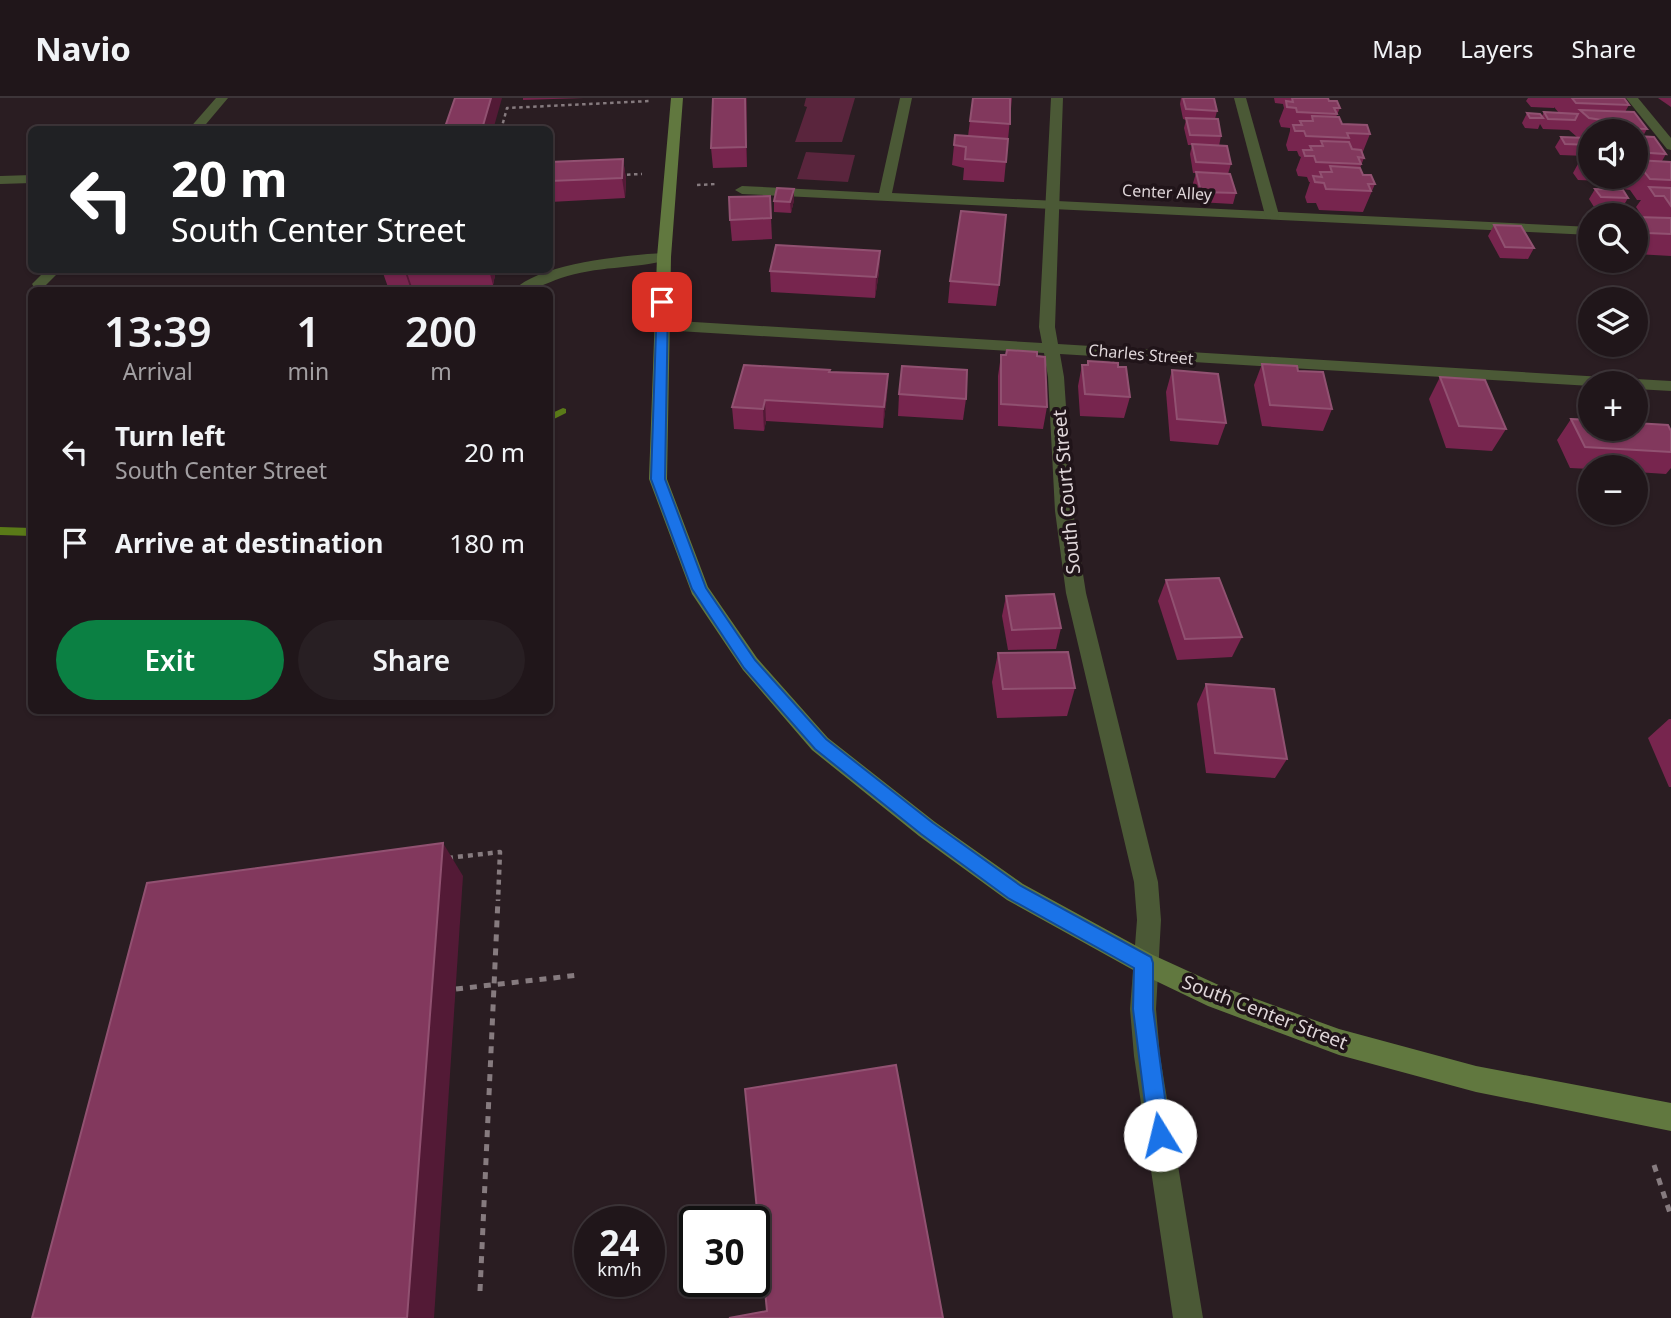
<!DOCTYPE html>
<meta charset="utf-8">
<style>
:root{--surface:#20161a;--page:#281f23;--text:#f1f3f6;--muted:#a29fa2;--line:#3d3539;--accent:#0b8043}
body{margin:0;font-family:"Noto Sans",sans-serif;background:var(--page);color:var(--text);height:100vh;display:flex;flex-direction:column;font-size:26px;white-space:nowrap}
*{box-sizing:border-box;margin:0}
p{font-size:23px;color:var(--muted)}
.icon{flex:none;width:38px;height:38px;fill:none;stroke:currentColor;stroke-width:2;stroke-linecap:round;stroke-linejoin:round}
.map{position:relative;flex:1;overflow:hidden}
.side{position:absolute;left:28px;top:189px;width:525px;height:427px;display:flex;flex-direction:column;background:var(--surface);border-radius:10px;box-shadow:0 2px 5px #0004,0 0 0 2px var(--line)}
.side>*{flex:none}
.top-card{position:absolute;left:28px;top:28px;width:525px;height:147px;border-radius:10px;box-shadow:0 2px 5px #0004,0 0 0 2px var(--line);background:#202124;color:#fff;overflow:hidden}
.buttons{position:absolute;left:1578px;top:21px;display:grid;gap:14px}
.buttons a{display:grid;place-items:center;width:70px;height:70px;border-radius:50%;background:var(--surface);box-shadow:0 2px 5px #0004,0 0 0 2px var(--line);font-size:35px}
.speed{position:absolute;left:574px;top:1108px;display:flex;gap:14px;font-size:35px;font-weight:700;text-align:center}
.speed>*{display:grid;place-content:center;width:91px;height:91px;border-radius:50%;background:var(--surface);box-shadow:0 2px 5px #0004,0 0 0 2px var(--line);line-height:1}
.speed small{font-size:18px;font-weight:400}
.speed .limit{border:4px solid #111;border-radius:10px;background:#fff;color:#111}
.pin{position:absolute;display:grid;place-items:center;width:60px;height:60px;color:#fff;margin:-30px;border-radius:14px;box-shadow:0 4px 10px #0006}
.me{position:absolute;width:77px;margin:-38px;rotate:351deg;stroke-linejoin:round;filter:drop-shadow(0 0 5px #0008)}
.turn{display:flex;align-items:center;gap:24px;height:147px;padding:0 28px;font-size:32px}
.turn .icon{width:91px;height:91px;stroke-width:2.5}
.turn b{display:block;font-size:49px;line-height:60px}
.eta{display:flex;justify-content:space-evenly;align-items:center;height:119px;text-align:center}
.eta b{font-size:42px;font-weight:600;line-height:49px}
.primary-button{display:flex;gap:14px;margin-top:auto;padding:14px 28px}
.primary-button a{flex:1;height:80px;border-radius:42px;background:var(--accent);color:#fff;font-size:28px;font-weight:600;line-height:80px;text-align:center}
.primary-button a+a{background:var(--page);color:var(--text)}
ul{padding:0;list-style:none}
li{display:flex;align-items:center;gap:21px;height:91px;padding:0 28px}
li div{flex:1}
li b{display:block;font-size:26px}
li em{font-style:normal}
header{display:flex;align-items:center;gap:42px;box-sizing:border-box;height:98px;padding:0 35px;background:var(--surface);border-bottom:2px solid var(--line)}
header strong{font-size:33px}
nav{display:flex;gap:38px;margin-inline-start:auto;font-size:24px}
.map>svg:first-child{display:block}
.green{fill:#5a253d}
.lines{fill:none;stroke-linecap:round;stroke-linejoin:round}
.stream{fill:#5a7a18;fill-rule:evenodd}
.path-far2{stroke:#867b7f;stroke-width:2.5;stroke-dasharray:3.5 3.5;stroke-linecap:butt}
.path-far1{stroke:#867b7f;stroke-width:4.5;stroke-dasharray:5 5;stroke-linecap:butt}
.path{stroke:#867b7f;stroke-width:5;stroke-dasharray:7 7;stroke-linecap:butt}
.lane{fill:#4b5936;fill-rule:evenodd}
.street{fill:#4b5936;fill-rule:evenodd}
.secondary{fill:#61783f;fill-rule:evenodd}
.wall{fill:#77254e}
.shaded-wall{fill:#531a36}
.building{fill:#82385d;stroke:#915171;stroke-width:2}
.route{fill:#1a73e8;stroke:#114b97;stroke-width:2}
.labels{text-anchor:middle;stroke-width:7;stroke-linejoin:round;paint-order:stroke}
.far-street-label{font-size:16px;fill:#dfd6d9;stroke:#201419}
.street-label{font-size:19px;fill:#dfd6d9;stroke:#201419}
</style>
<header>
<strong>Navio</strong>
<nav><a>Map</a><a>Layers</a><a>Share</a></nav>
</header>
<div class="map">
<svg width="1671" height="1220" viewBox="0 0 1671 1220">
<rect width="100%" height="100%" fill="#2a1d22"/>
<g class="green">
<path d="M806 0H855L842 44H795L807 9 804 8Z"/>
<path d="M806 54 855 57 848 84 797 81Z"/>
</g>
<g class="lines">
<g class="stream">
<path d="M563 310 566 311V315L550 323V316Z"/>
<path d="M0 429 32 430V438L0 437Z"/>
</g>
<g class="path-far2">
<path d="M501 32 507 10 650 3"/>
<path d="M620 77 642 76"/>
<path d="M697 87 717 86"/>
</g>
<path class="path-far1" d="M448 760 500 754 498 803"/>
<g class="path">
<path d="M456 891 579 877"/>
<path d="M1654 1067 1671 1118"/>
<path d="M480 1193 498 801"/>
</g>
<g class="lane">
<path d="M900 0H912L892 95 1591 129V137L742 96 735 92 742 88 879 95Z"/>
<path d="M32 77V85L0 86V78Z"/>
<path d="M664 155 671 159 669 162C633 171 596 168 561 180 544 186 531 194 514 192 540 165 627 157 664 155Z"/>
</g>
<g class="street">
<path d="M216 0H228L201 32H188Z"/>
<path d="M1051 0H1063L1055 229 1058 246 1620 280 1628 285H1591V288L1060 256 1064 279 1073 413 1086 495 1158 784 1161 822 1156 911 1160 958 1203 1220H1173L1134 958 1130 911 1137 822 1134 784 1066 495 1055 413 1048 279 1044 255 661 232 653 227 661 222 1042 245 1039 229Z"/>
<path d="M1234 0H1246L1279 117 1277 120H1267L1265 117Z"/>
<path d="M1626 0H1638L1671 40V52L1667 51Z"/>
<path d="M46 172H61L44 189H34L32 186Z"/>
<path d="M1636 281 1671 283V293L1636 291V285H1628Z"/>
</g>
<path class="secondary" d="M671 0H683L671 159 667 381 708 489 757 560 828 640 935 724 1023 786 1153 857 1223 889 1339 931 1476 968 1671 1005V1033L1476 994 1339 957 1208 908 1135 873 1007 802 919 738 812 652 743 572 692 496 649 381 657 159Z"/>
</g>
<g class="wall">
<path d="M523 0H584L523 2Z"/>
<path d="M747 0V69L713 70 711 50Z"/>
<path d="M973 0H1012L1004 84 963 82 964 70 952 67 955 37 968 38Z"/>
<path d="M1181 0H1214L1217 13 1215 21 1221 38 1219 48 1231 66 1228 76 1236 95 1233 106 1198 104 1193 85 1196 75H1193L1190 56 1192 47H1188L1184 30 1186 22 1183 21 1180 6Z"/>
<path d="M1274 0H1328L1329 3 1340 10 1336 19 1342 26 1370 36 1362 56 1364 60 1360 70 1363 77 1375 86 1363 114 1319 112 1316 105H1307L1305 99 1310 84H1309L1307 79 1298 78 1296 72 1301 59 1299 58 1297 53H1288L1286 47 1290 33V30L1281 29 1279 23 1284 10 1283 6 1275 5Z"/>
<path d="M1528 0H1624L1629 7 1625 14 1647 31 1643 38 1666 56 1662 63 1671 64V158L1636 156V119L1642 118 1636 109 1641 102H1637L1630 92 1623 91 1617 83 1620 79H1636V33H1591V42H1588L1591 46V49L1586 58 1560 57 1555 49 1561 39H1577L1569 32 1543 31 1540 26 1538 31 1525 30 1522 25 1527 15 1542 18 1544 14 1559 15 1554 9V10L1531 9 1526 3Z"/>
<path d="M1658 0H1671V9Z"/>
<path d="M1591 52V64L1587 58Z"/>
<path d="M623 61 626 81 625 100 550 104V64Z"/>
<path d="M1579 64 1591 65V79H1607L1604 83 1578 82 1573 75Z"/>
<path d="M794 91V102L791 115 774 114V103Z"/>
<path d="M1595 91 1628 100 1622 110 1594 109 1589 101Z"/>
<path d="M770 98 772 141 732 143 730 122Z"/>
<path d="M1494 127 1534 150 1528 161 1500 160 1488 138Z"/>
<path d="M880 153 879 174 875 200 771 194 770 173Z"/>
<path d="M384 172H496L493 187 413 191V192H389L383 175Z"/>
<path d="M950 183 999 187 996 208 948 205Z"/>
<path d="M1007 252 1037 258 1047 309 1043 331 998 328V278L1001 257H1006Z"/>
<path d="M1088 263 1118 269 1130 299 1124 320 1080 318 1078 288 1082 267H1087Z"/>
<path d="M1262 266 1298 273 1332 311 1323 333 1262 328 1254 287Z"/>
<path d="M1172 272 1226 325 1218 347 1170 343 1166 294Z"/>
<path d="M830 274 888 276 887 297 883 330 766 323 764 333 734 331 732 309Z"/>
<path d="M1440 279 1506 331 1492 353 1446 350 1429 301Z"/>
<path d="M899 296 966 301 963 322 898 318Z"/>
<path d="M1571 321 1671 333V370L1666 376 1636 374V369H1591V371L1570 370 1557 342Z"/>
<path d="M1166 482 1242 539 1232 559 1177 562 1158 503Z"/>
<path d="M1006 498 1061 530 1056 551 1008 552 1002 518Z"/>
<path d="M998 555 1075 590 1067 618 997 620 992 584Z"/>
<path d="M1206 586 1287 661 1275 680 1206 675 1197 606Z"/>
<path d="M1669 621H1671V689H1669L1648 640Z"/>
</g>
<g class="shaded-wall">
<path d="M491 0H502L493 32H482Z"/>
<path d="M745 0H747V69L746 49Z"/>
<path d="M623 61 626 81 625 100 622 80Z"/>
<path d="M794 91V102L791 115 790 104Z"/>
<path d="M880 153 879 174 875 200 876 179Z"/>
<path d="M405 172H406L413 192H411L405 174Z"/>
<path d="M489 172H496L493 187Z"/>
<path d="M888 276 887 297 883 330 884 309Z"/>
<path d="M765 302 766 323 764 333 763 311Z"/>
<path d="M443 745 463 778 434 1220H407Z"/>
</g>
<g class="building">
<path d="M455 0H491L482 31 444 32Z"/>
<path d="M713 0H745L746 49 711 50Z"/>
<path d="M973 0H1010V26L970 23Z"/>
<path d="M1183 0H1214L1217 13 1186 11Z"/>
<path d="M1292 0H1328L1329 3H1337L1340 10H1334L1337 16 1297 14 1296 10 1287 9 1286 3 1293 4Z"/>
<path d="M1572 0H1624L1629 7 1576 5Z"/>
<path d="M1580 12 1634 14 1647 31 1612 30 1608 23 1589 20Z"/>
<path d="M1544 14 1578 16 1575 22 1548 21Z"/>
<path d="M1527 15 1540 16 1543 20H1530Z"/>
<path d="M1312 18 1339 19 1342 26 1367 27 1370 36 1347 35 1349 40 1306 38 1304 33H1295L1293 27H1302L1300 23H1313Z"/>
<path d="M1186 20 1218 21 1221 38 1190 37Z"/>
<path d="M955 37 1008 41 1006 64 965 61 966 49 954 47Z"/>
<path d="M1636 38 1654 39 1666 56 1636 54Z"/>
<path d="M1561 39 1587 40 1591 47 1565 46Z"/>
<path d="M1321 43 1349 44 1352 51 1361 52 1364 60 1358 59 1361 66 1316 64 1314 58H1305L1303 52H1312L1310 48H1323Z"/>
<path d="M1192 46 1227 48 1231 66 1196 64Z"/>
<path d="M623 61 622 80 550 83V64Z"/>
<path d="M1636 62 1671 64V82L1650 81 1642 71H1636Z"/>
<path d="M1579 64 1591 65V72H1584Z"/>
<path d="M1330 68 1360 70 1363 77H1371L1375 86H1368L1371 93 1326 91 1324 85 1315 84 1313 78 1322 79 1320 74H1332Z"/>
<path d="M1196 74 1230 76 1236 95 1201 94Z"/>
<path d="M1649 89 1671 90V108L1664 98H1655Z"/>
<path d="M777 90 794 91 790 104 774 103Z"/>
<path d="M1595 91 1623 92 1628 100 1601 99Z"/>
<path d="M770 98 771 120 730 122 729 99Z"/>
<path d="M961 113 1006 117 999 187 950 183Z"/>
<path d="M1636 119 1671 120V136L1647 135Z"/>
<path d="M1494 127 1521 128 1534 150 1505 149Z"/>
<path d="M776 147 880 153 876 179 770 173Z"/>
<path d="M384 172H405V174L383 175Z"/>
<path d="M1007 252 1037 254V258L1045 259 1047 309 1001 306V257H1006Z"/>
<path d="M1088 263 1118 265V269H1126L1130 299 1085 296 1082 267H1088Z"/>
<path d="M1262 266 1297 268 1298 273 1323 274 1332 311 1270 307Z"/>
<path d="M744 267 830 272 829 274 888 276 884 309 765 302 763 311 732 309Z"/>
<path d="M902 268 967 272 966 301 899 296Z"/>
<path d="M1172 272 1218 276 1226 325 1177 321Z"/>
<path d="M1440 279 1485 282 1506 331 1459 328Z"/>
<path d="M1571 321 1591 322V331H1636V325L1668 327 1671 333V354L1585 349Z"/>
<path d="M1219 480 1242 539 1185 541 1166 482Z"/>
<path d="M1054 496 1061 530 1012 532 1006 498Z"/>
<path d="M1068 554 1075 590 1003 591 998 555Z"/>
<path d="M1206 586 1274 591 1287 661 1215 655Z"/>
<path d="M443 745 407 1220H32L147 785Z"/>
<path d="M896 967 943 1220H729L767 1213 745 991Z"/>
</g>
<path class="route" d="M662 201 668 204 665 381 706 490 755 562 826 641 933 725 1021 788 1151 859 1153 865V911L1170 1037 1167 1044 1160 1047 1152 1044 1149 1037 1133 911 1134 870 1008 800 921 736 815 651 744 570 692 491 651 381 657 204Z"/>
<g class="labels">
<g class="far-street-label">
<text transform="translate(1167 94) rotate(3)" y="6">Center Alley</text>
<text transform="translate(1141 256) rotate(5)" y="6">Charles Street</text>
</g>
<g class="street-label">
<text transform="translate(1066 394) rotate(-95)" y="7">South Court Street</text>
<text transform="translate(1265 914) rotate(21)" y="7">South Center Street</text>
</g>
</g>
</svg>
<div class="buttons">
<a><svg class="icon" aria-label="sound" viewBox="0 0 24 24"><path d="M4 9h4l5-4v14l-5-4H4zM17 9q2 3 0 6"/></svg></a>
<a><svg class="icon" aria-label="search" viewBox="0 0 24 24"><circle cx="10" cy="10" r="6"/><path d="M15 15l6 6"/></svg></a>
<a><svg class="icon" aria-label="layers" viewBox="0 0 24 24"><path d="M12 4l9 5-9 5-9-5zM3 14l9 5 9-5"/></svg></a>
<a>+</a>
<a>−</a>
</div>
<div class="speed"><div>24<small>km/h</small></div><div class="limit">30</div></div>
<div class="pin" style="left:662px;top:204px;background:#d93025"><svg class="icon" aria-label="arrive" viewBox="0 0 24 24"><path d="M6 21V4h12l-3 4 3 4H6"/></svg></div>
<svg class="me" style="left:1160px;top:1037px" viewBox="-20 -20 40 40"><circle r="19" fill="#fff"/><path d="M0-13L10 11 0 6-10 11z" fill="#1a73e8"/></svg>
<div class="top-card">
<div class="turn"><svg class="icon" aria-label="left" viewBox="0 0 24 24"><path d="M17 20v-9H6M10 6l-5 5 5 5"/></svg><div><b>20 m</b>South Center Street</div></div>
</div>
<section class="side">
<div class="eta">
<div><b>13:39</b><p>Arrival</p></div>
<div><b>1</b><p>min</p></div>
<div><b>200</b><p>m</p></div>
</div>
<ul>
<li><svg class="icon" aria-label="left" viewBox="0 0 24 24"><path d="M17 20v-9H6M10 6l-5 5 5 5"/></svg><div><b>Turn left</b><p>South Center Street</p></div><em>20 m</em></li>
<li><svg class="icon" aria-label="arrive" viewBox="0 0 24 24"><path d="M6 21V4h12l-3 4 3 4H6"/></svg><div><b>Arrive at destination</b></div><em>180 m</em></li>
</ul>
<div class="primary-button"><a>Exit</a><a>Share</a></div>
</section>
</div>
